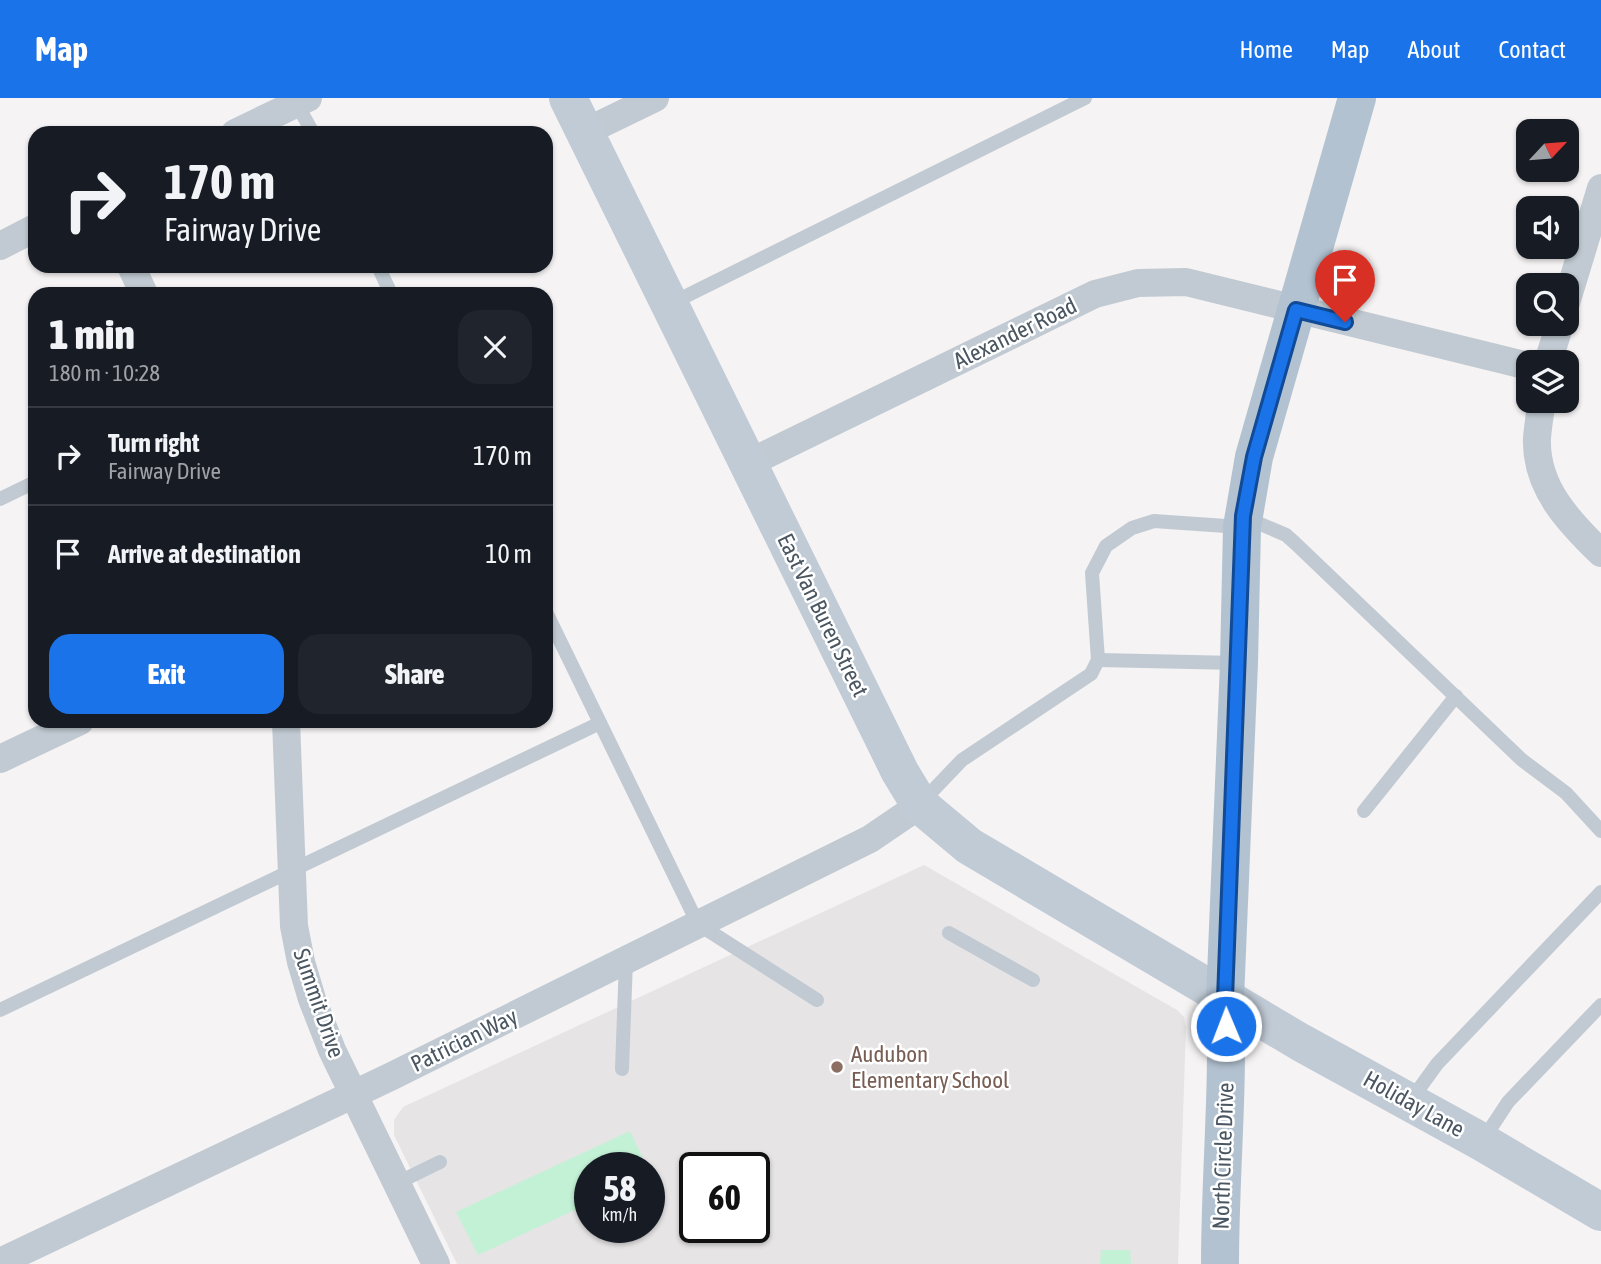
<!DOCTYPE html>
<meta charset="utf-8">
<style>
:root{--surface:#171b24;--page:#20242c;--text:#f1f3f6;--muted:#9ea1a6;--line:#363941;--accent:#1a73e8}
body{margin:0;font-family:"Asap Condensed",sans-serif;background:var(--page);color:var(--text);height:100vh;display:flex;flex-direction:column;font-size:26px;white-space:nowrap}
*{box-sizing:border-box;margin:0}
p{font-size:23px;color:var(--muted)}
.icon{flex:none;width:38px;height:38px;fill:none;stroke:currentColor;stroke-width:2;stroke-linecap:round;stroke-linejoin:round}
.map{position:relative;flex:1;overflow:hidden}
.drawer{position:absolute;left:28px;top:189px;width:525px;height:441px;display:flex;flex-direction:column;background:var(--surface);border-radius:21px;box-shadow:0 2px 5px #0004}
.drawer>*{flex:none}
.hud{position:absolute;left:28px;top:28px;width:525px;height:147px;border-radius:21px;box-shadow:0 2px 5px #0004;background:#171b24;color:var(--text);overflow:hidden}
.needle{width:46px;rotate:64deg}
.buttons{position:absolute;left:1516px;top:21px;display:grid;gap:14px}
.buttons a{display:grid;place-items:center;width:63px;height:63px;border-radius:14px;background:var(--surface);box-shadow:0 2px 5px #0004;font-size:35px}
.speed{position:absolute;left:574px;top:1054px;display:flex;gap:14px;font-size:35px;font-weight:700;text-align:center}
.speed>*{display:grid;place-content:center;width:91px;height:91px;border-radius:50%;background:var(--surface);box-shadow:0 2px 5px #0004;line-height:1}
.speed small{font-size:18px;font-weight:400}
.speed .limit{border:4px solid #111;border-radius:10px;background:#fff;color:#111}
.pin{position:absolute;display:grid;place-items:center;width:60px;height:60px;color:#fff;margin:-72px -30px;border-radius:50% 50% 50% 0;rotate:-45deg;box-shadow:0 0 7px #0007}
.pin .icon{rotate:45deg}
.me{position:absolute;width:77px;margin:-38px;rotate:359deg;stroke-linejoin:round;filter:drop-shadow(0 0 5px #0008)}
.turn{display:flex;align-items:center;gap:24px;height:147px;padding:0 21px;font-size:32px}
.turn .icon{width:91px;height:91px;stroke-width:2.5}
.turn b{display:block;font-size:49px;line-height:60px}
.round{display:grid;place-items:center;flex:none;width:74px;height:74px;border-radius:21px;background:var(--page)}
.head{display:flex;align-items:center;justify-content:space-between;height:119px;padding:0 21px}
h1{font-size:42px;font-weight:800;line-height:52px}
.button{display:flex;gap:14px;margin-top:auto;padding:14px 21px}
.button a{flex:1;height:80px;border-radius:21px;background:var(--accent);color:#fff;font-size:28px;font-weight:800;line-height:80px;text-align:center}
.button a+a{background:var(--page);color:var(--text)}
ul{padding:0;list-style:none}
li{display:flex;align-items:center;gap:21px;height:98px;padding:0 21px;border-top:2px solid var(--line)}
li div{flex:1}
li b{display:block;font-size:26px}
li em{font-style:normal}
header{display:flex;align-items:center;gap:42px;box-sizing:border-box;height:98px;padding:0 35px;background:var(--accent);color:#fff}
header strong{font-size:33px}
nav{display:flex;gap:38px;margin-inline-start:auto;font-size:24px}
.map>svg:first-child{display:block}
.education{fill:#e6e4e5;fill-rule:evenodd}
.green{fill:#c3f1d5}
.lines{fill:none;stroke-linecap:round;stroke-linejoin:round}
.lane{stroke:#c1cad2;stroke-width:14}
.street{stroke:#c1cad2;stroke-width:28}
.secondary{stroke:#c1cbd6;stroke-width:38}
.primary{stroke:#b3c2d1;stroke-width:38}
.route-casing{stroke:#114b97;stroke-width:18}
.route{stroke:#1a73e8;stroke-width:12}
.education-dot{fill:#8d6e63;stroke:#fff;stroke-width:2.5}
.labels{text-anchor:middle;stroke-width:5;stroke-linejoin:round;paint-order:stroke}
.street-label{font-size:23px;fill:#4a5661;stroke:#fff}
.education-label{font-size:23px;fill:#785e54;stroke:#fff;text-anchor:start}
</style>
<header>
<strong>Map</strong>
<nav><a>Home</a><a>Map</a><a>About</a><a>Contact</a></nav>
</header>
<div class="map">
<svg width="1601" height="1166" viewBox="0 0 1601 1166">
<rect width="100%" height="100%" fill="#f5f3f3"/>
<path class="education" d="M924 767 1177 912 1184 919 1186 929 1178 1166H457L394 1037V1022L403 1009ZM590 1069H649V1129H590ZM695 1069H754V1129H695Z"/>
<g class="green">
<path d="M630 1033 647 1069H590V1105L478 1157 456 1114Z"/>
<path d="M1101 1152H1130L1131 1166H1100Z"/>
</g>
<g class="lines">
<g class="lane">
<path d="M294 1 313 35"/>
<path d="M378 168 391 196"/>
<path d="M672 205 1085 0"/>
<path d="M0 401 35 384"/>
<path d="M1244 419 1286 437 1295 445 1522 662 1566 695 1601 733"/>
<path d="M546 514 698 826 817 902"/>
<path d="M1098 562 1237 565"/>
<path d="M920 706 962 662 1091 576 1098 562 1092 475 1106 448 1132 430 1154 423 1240 429"/>
<path d="M1364 713 1456 598"/>
<path d="M949 835 1033 882"/>
<path d="M0 912 600 625"/>
<path d="M622 971 626 862"/>
<path d="M1411 1002 1437 966 1601 794"/>
<path d="M1483 1042 1508 1004 1601 907"/>
<path d="M397 1085 440 1064"/>
</g>
<g class="street">
<path d="M585 34 655 0"/>
<path d="M235 35 308 0"/>
<path d="M0 148 35 130"/>
<path d="M131 168 144 196"/>
<path d="M1566 205 1601 90"/>
<path d="M1548 264 1560 226"/>
<path d="M1542 303C1540 315 1538 328 1537 340 1535 389 1569 424 1601 455"/>
<path d="M749 365 1095 196 1138 185 1186 184 1528 268"/>
<path d="M286 623 294 828 301 864 312 901 332 952 436 1166"/>
<path d="M0 661 80 623"/>
<path d="M0 1164 390 979 870 741 920 707"/>
</g>
<path class="secondary" d="M568 0 900 674 920 707 969 748 1300 944 1482 1044 1601 1114"/>
<path class="primary" d="M1220 1166C1220 1077 1229 989 1225 901L1239 565 1242 429 1254 359 1357 0"/>
</g>
<g class="lines">
<defs>
<path id="route" d="M1226 928 1225 901 1243 418 1254 359 1296 212 1345 224"/>
</defs>
<use href="#route" class="route-casing"/>
<use href="#route" class="route"/>
</g>
<circle class="education-dot" cx="837" cy="969" r="7"/>
<g class="labels">
<g class="street-label">
<text transform="translate(1015 235) rotate(-26)" y="8">Alexander Road</text>
<text transform="translate(823 517) rotate(64)" y="8">East Van Buren Street</text>
<text transform="translate(319 905) rotate(71)" y="8">Summit Drive</text>
<text transform="translate(464 942) rotate(-26)" y="8">Patrician Way</text>
<text transform="translate(1414 1006) rotate(29)" y="8">Holiday Lane</text>
<text transform="translate(1223 1058) rotate(-88)" y="8">North Circle Drive</text>
</g>
<g class="education-label">
<text x="851" y="964">Audubon<tspan x="851" dy="26">Elementary School</tspan></text>
</g>
</g>
</svg>
<div class="buttons">
<a><svg class="needle" viewBox="-14 -14 28 28"><path d="M0-13l5 13h-10z" fill="#e53935"/><path d="M0 13l5-13h-10z" fill="#9ea1a6"/></svg></a>
<a><svg class="icon" aria-label="sound" viewBox="0 0 24 24"><path d="M4 9h4l5-4v14l-5-4H4zM17 9q2 3 0 6"/></svg></a>
<a><svg class="icon" aria-label="search" viewBox="0 0 24 24"><circle cx="10" cy="10" r="6"/><path d="M15 15l6 6"/></svg></a>
<a><svg class="icon" aria-label="layers" viewBox="0 0 24 24"><path d="M12 4l9 5-9 5-9-5zM3 14l9 5 9-5"/></svg></a>
</div>
<div class="speed"><div>58<small>km/h</small></div><div class="limit">60</div></div>
<div class="pin" style="left:1345px;top:224px;background:#d93025"><svg class="icon" aria-label="arrive" viewBox="0 0 24 24"><path d="M6 21V4h12l-3 4 3 4H6"/></svg></div>
<svg class="me" style="left:1226px;top:928px" viewBox="-20 -20 40 40"><circle r="17" fill="#1a73e8" stroke="#fff" stroke-width="3"/><path d="M0-11L8 9 0 5-8 9z" fill="#fff"/></svg>
<div class="hud">
<div class="turn"><svg class="icon" aria-label="right" viewBox="0 0 24 24"><path d="M7 20v-9h11M14 6l5 5-5 5"/></svg><div><b>170 m</b>Fairway Drive</div></div>
</div>
<section class="drawer">
<div class="head"><div><h1>1 min</h1><p>180 m · 10:28</p></div><a class="round"><svg class="icon" aria-label="close" viewBox="0 0 24 24"><path d="M6 6l12 12M18 6L6 18"/></svg></a></div>
<ul>
<li><svg class="icon" aria-label="right" viewBox="0 0 24 24"><path d="M7 20v-9h11M14 6l5 5-5 5"/></svg><div><b>Turn right</b><p>Fairway Drive</p></div><em>170 m</em></li>
<li><svg class="icon" aria-label="arrive" viewBox="0 0 24 24"><path d="M6 21V4h12l-3 4 3 4H6"/></svg><div><b>Arrive at destination</b></div><em>10 m</em></li>
</ul>
<div class="button"><a>Exit</a><a>Share</a></div>
</section>
</div>
